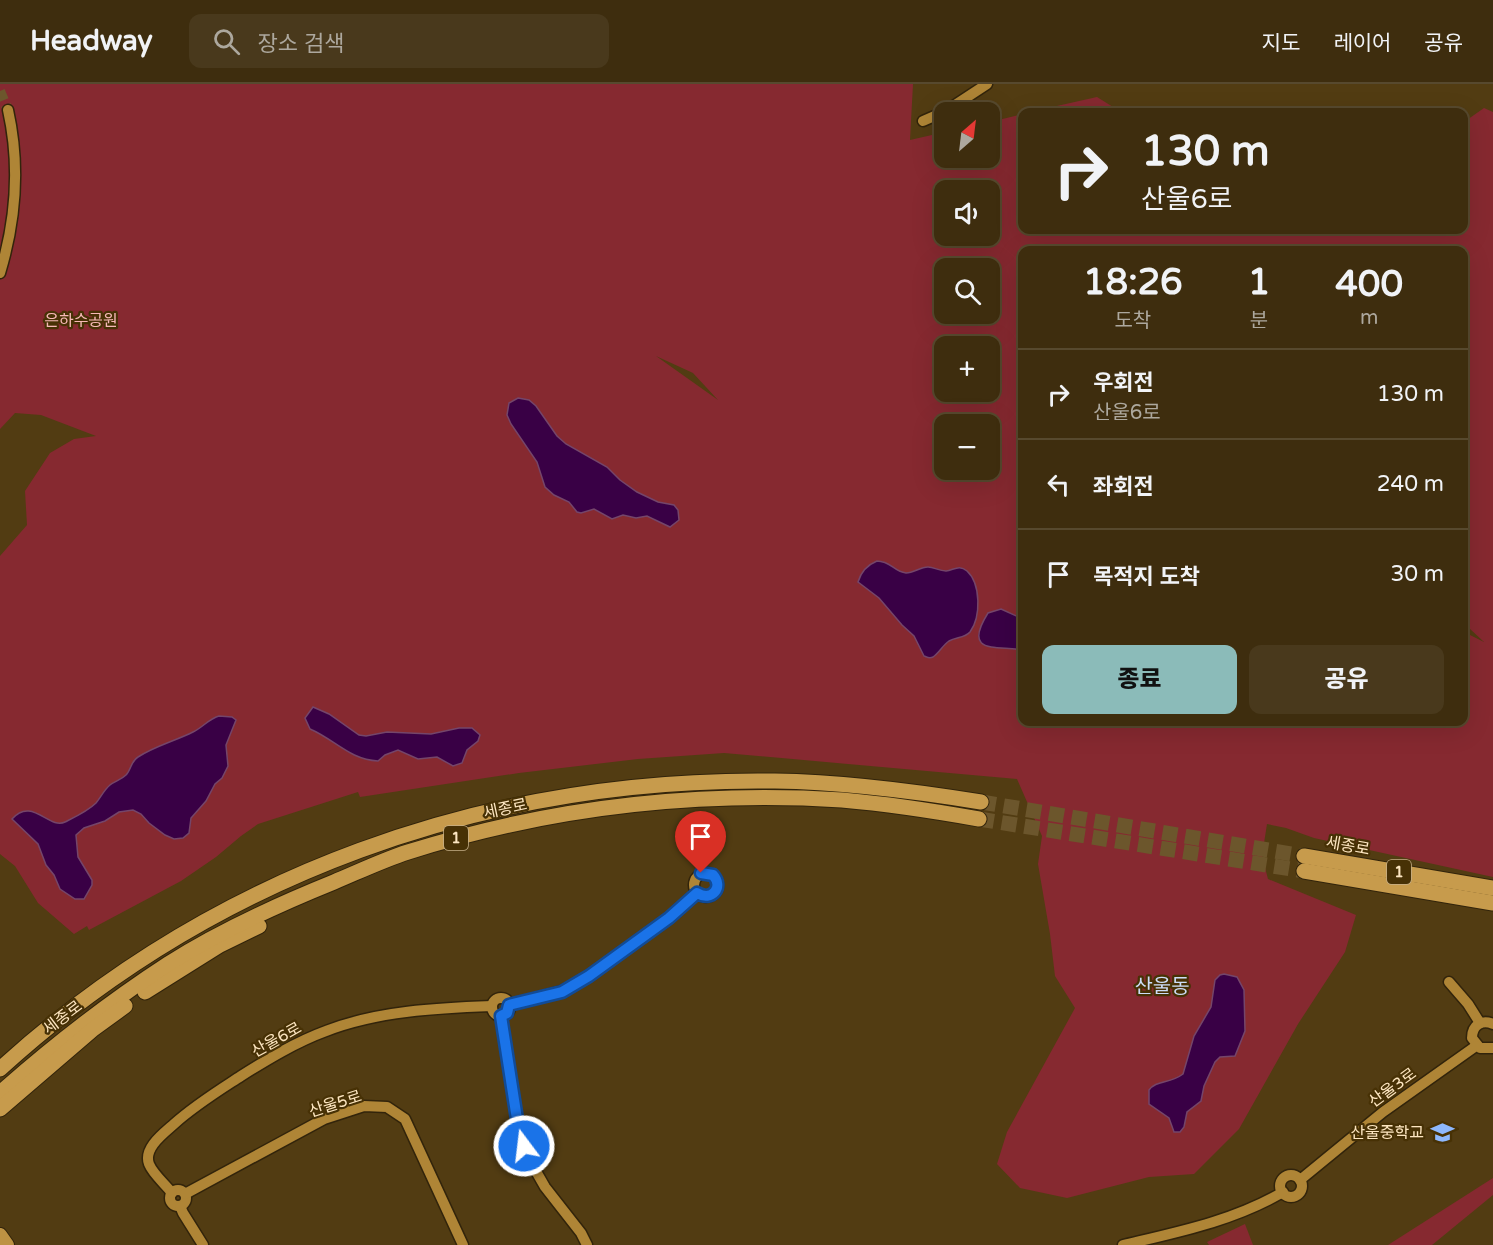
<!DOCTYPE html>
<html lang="ko">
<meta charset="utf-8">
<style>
:root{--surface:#3e2d0e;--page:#49391c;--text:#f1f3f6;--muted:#ada89e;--line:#57492e;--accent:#8bbbb9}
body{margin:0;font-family:"Varela Round","Noto Sans KR",sans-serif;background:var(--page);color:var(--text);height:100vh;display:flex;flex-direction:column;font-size:22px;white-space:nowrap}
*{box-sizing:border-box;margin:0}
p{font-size:20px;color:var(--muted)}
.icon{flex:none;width:33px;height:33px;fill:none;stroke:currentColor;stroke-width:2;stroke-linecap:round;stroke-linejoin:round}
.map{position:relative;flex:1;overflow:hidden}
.drawer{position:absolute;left:1018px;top:162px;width:450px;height:480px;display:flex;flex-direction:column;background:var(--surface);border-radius:12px;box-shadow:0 6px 24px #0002,0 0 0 2px var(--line)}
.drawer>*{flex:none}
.hud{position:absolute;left:1018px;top:24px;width:450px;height:126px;border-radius:12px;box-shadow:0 6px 24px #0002,0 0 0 2px var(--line);background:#3e2d0e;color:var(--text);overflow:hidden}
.needle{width:39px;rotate:28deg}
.buttons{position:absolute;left:934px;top:18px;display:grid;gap:12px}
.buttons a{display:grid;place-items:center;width:66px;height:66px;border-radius:12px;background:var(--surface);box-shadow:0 6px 24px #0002,0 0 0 2px var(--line);font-size:30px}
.pin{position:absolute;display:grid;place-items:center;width:51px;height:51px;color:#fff;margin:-62px -26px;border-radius:50% 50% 50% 0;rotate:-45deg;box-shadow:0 0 6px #0007}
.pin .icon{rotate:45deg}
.me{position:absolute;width:66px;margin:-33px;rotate:345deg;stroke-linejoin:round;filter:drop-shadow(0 0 4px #0008)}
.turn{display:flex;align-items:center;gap:21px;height:126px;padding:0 24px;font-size:27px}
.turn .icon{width:78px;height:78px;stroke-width:2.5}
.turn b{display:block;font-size:42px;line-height:51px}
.eta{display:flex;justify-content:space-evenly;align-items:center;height:102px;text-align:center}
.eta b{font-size:36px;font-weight:800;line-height:42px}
.primary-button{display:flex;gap:12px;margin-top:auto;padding:12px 24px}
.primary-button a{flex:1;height:69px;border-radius:12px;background:var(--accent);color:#111;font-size:24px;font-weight:800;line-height:69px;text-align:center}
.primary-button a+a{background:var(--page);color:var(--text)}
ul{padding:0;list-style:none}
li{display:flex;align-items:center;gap:18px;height:90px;padding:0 24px;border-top:2px solid var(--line)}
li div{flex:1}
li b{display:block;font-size:22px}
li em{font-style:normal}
header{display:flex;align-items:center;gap:36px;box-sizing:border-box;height:84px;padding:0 30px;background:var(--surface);border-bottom:2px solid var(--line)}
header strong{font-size:28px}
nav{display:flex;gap:33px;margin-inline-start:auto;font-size:21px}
.search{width:420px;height:54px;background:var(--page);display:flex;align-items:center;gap:15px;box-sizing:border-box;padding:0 21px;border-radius:12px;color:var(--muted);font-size:22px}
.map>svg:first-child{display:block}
.green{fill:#862930;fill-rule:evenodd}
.water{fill:#390045;stroke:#74456a;stroke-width:1.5}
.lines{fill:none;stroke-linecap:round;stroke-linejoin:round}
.minor-tunnel{stroke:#6c562c;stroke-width:10;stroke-dasharray:10 5;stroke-linecap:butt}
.highway-tunnel{stroke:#6c562c;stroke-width:15;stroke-dasharray:15 8;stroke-linecap:butt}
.minor-casing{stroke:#32240b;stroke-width:13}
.major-casing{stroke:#32240b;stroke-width:16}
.highway-casing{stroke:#32240b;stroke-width:17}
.minor{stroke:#af8536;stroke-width:10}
.major{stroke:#bd9243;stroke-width:14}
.highway{stroke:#c79b4c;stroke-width:15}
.route-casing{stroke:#114b97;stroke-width:15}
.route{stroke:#1a73e8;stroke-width:10}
.labels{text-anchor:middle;stroke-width:4.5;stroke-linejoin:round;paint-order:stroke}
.shield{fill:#473105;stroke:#c6b089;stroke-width:1.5}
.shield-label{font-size:15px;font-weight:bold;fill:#fde6c1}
.park-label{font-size:16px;fill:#f7b8b7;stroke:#473105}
.street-label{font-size:16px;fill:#fde6c1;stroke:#473105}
.poi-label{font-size:16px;fill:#fde6c1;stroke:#473105;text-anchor:end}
.quarter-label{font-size:20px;fill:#cddef8;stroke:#473105}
</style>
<header>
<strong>Headway</strong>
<div class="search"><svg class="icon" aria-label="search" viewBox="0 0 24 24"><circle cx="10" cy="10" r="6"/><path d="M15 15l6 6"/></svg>장소 검색</div>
<nav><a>지도</a><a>레이어</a><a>공유</a></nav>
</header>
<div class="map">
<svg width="1493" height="1161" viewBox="0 0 1493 1161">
<rect width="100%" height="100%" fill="#523c12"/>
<g class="green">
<path d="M0 0H913L910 56 945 48V74H990V38L1023 30V146H1464V38L1484 24 1493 28V793L1314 754 1286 744 1267 740 1262 772 1268 795 1356 831 1345 868 1298 940 1239 1045 1194 1090 1149 1093 1067 1114 1020 1104 997 1080 1007 1048 1075 924 1055 892 1050 850 1038 780 1042 752 1017 695 724 669 638 675 519 689 360 713 358 708 258 740 241 752 216 773 181 797 89 846 87 842 74 850 38 819 15 782 0 770V472L27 441 25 407 50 369 74 355 96 352 41 331 15 329 0 345ZM945 106H990V152H945ZM1023 166H1464V544H1469L1484 558 1464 548V638H1023ZM945 184H990V230H945ZM945 262H990V308H945ZM656 272 693 289 718 316ZM945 340H990V386H945Z"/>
<path d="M1097 13 1121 28H1030Z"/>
<path d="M1493 1094V1111L1432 1161H1388Z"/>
<path d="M1245 1140 1253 1161H1209L1207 1158Z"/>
</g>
<g class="water">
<path d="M518 314 529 316 536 322 557 352 566 360 607 383 620 396 637 408 658 418 674 421 678 426 679 436 670 443 647 432 636 434 623 431 612 435 594 425 581 429 577 428 569 418 554 411 545 403 537 378 511 340 507 331 509 319Z"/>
<path d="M877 477C891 477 894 488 906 489 914 489 920 483 928 483 934 483 939 487 946 487 954 486 959 480 967 487 981 500 981 533 970 548 965 554 956 553 949 557 943 561 939 569 933 573 929 575 927 573 924 572L914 552 902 541 879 514 858 498C861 488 867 481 877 477Z"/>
<path d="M1001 525 1023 535V566C999 561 961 572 988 529Z"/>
<path d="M313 623 329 630 359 651 366 652 387 648 431 650 459 644H472L480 651 478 657 467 666 462 679 453 682 437 673 418 675 398 666 385 671 378 677C350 676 334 655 310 645L305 634Z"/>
<path d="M219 632 232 633 236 636 226 661 228 682 222 694 215 700 206 717 191 734 189 749 183 754 174 755 165 751 149 739 141 730 133 726 119 728 105 737 84 744 76 751 78 773 92 796V801L84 815H75L60 805 54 791 46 781 38 760 12 735C32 712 49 746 65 738 75 733 88 727 96 719 101 713 104 706 110 701 115 697 121 696 126 691 131 686 131 677 138 673 155 662 175 657 193 648 202 644 210 634 219 632Z"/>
<path d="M1224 890 1237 893 1244 906 1245 947 1235 972 1220 973 1215 978 1204 1002 1201 1017 1187 1028 1184 1043 1180 1048H1174L1169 1034 1149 1020V1006C1156 996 1170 1000 1183 990L1194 952 1211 923 1215 896 1220 891Z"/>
</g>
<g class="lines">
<path class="minor-tunnel" d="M0 7 8 26"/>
<g class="highway-tunnel">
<path d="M981 718 1304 772"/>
<path d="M979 735 1304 787"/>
</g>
<defs>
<g id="minor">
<path d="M923 37 946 27 987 0"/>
<path d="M0 189C16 136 20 80 8 26"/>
<circle cx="706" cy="801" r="12"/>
<path d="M1449 898 1468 920 1480 939"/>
<circle cx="501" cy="923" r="9"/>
<path d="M509 921 562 907 589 892 669 834 697 809"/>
<path d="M501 932 519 1048 529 1075 545 1103 581 1149 587 1161"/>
<path d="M1493 940C1482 935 1472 941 1472 954L1480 964H1493"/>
<circle cx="1291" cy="1102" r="11"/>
<path d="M1300 1096 1383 1028 1476 962"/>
<circle cx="178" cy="1114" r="8"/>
<path d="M172 1109C165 1100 153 1090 149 1080 143 1064 164 1049 174 1040 195 1021 218 1007 241 992 268 975 296 958 326 947 377 927 438 924 492 922"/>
<path d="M185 1110 324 1035 364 1022 387 1023 405 1035 463 1161"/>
<path d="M180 1122 183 1129 203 1161"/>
<path d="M1123 1161C1178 1148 1233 1137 1283 1108"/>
</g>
<path id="major" d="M0 1151 7 1161"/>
<g id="highway">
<path d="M1304 772 1493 804"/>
<path d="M1304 787 1493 819"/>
<path d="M145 908 220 861 259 842"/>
<path d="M0 985C214 790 487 693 775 697 844 698 913 707 981 718"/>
<path d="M0 1009C53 962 108 919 168 880 220 847 277 821 334 798 358 788 383 776 408 768 548 724 696 707 842 716 888 720 934 727 979 735"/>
<path d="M0 1025 92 946 125 922"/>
</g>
</defs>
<use href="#minor" class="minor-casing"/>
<use href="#major" class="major-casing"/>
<use href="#highway" class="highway-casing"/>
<use href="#minor" class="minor"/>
<use href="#major" class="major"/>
<use href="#highway" class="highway"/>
</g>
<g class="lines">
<defs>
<path id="route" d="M524 1062 519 1048 501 932 507 929 509 921 562 908 589 892 669 834 697 809C712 818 724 803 713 791L701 789"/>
</defs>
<use href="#route" class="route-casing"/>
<use href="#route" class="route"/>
</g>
<defs>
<symbol id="school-bare" viewBox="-9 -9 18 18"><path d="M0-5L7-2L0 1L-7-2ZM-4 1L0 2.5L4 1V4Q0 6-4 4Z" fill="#8eb8fd" stroke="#473105" stroke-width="2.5" paint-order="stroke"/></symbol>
</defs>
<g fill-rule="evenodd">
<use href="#school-bare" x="1426" y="1032" width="33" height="33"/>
</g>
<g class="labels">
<g class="shield">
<rect x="444" y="742" width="24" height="24" rx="4.5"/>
<rect x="1387" y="776" width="24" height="24" rx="4.5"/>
</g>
<g class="shield-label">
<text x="456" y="759">1</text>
<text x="1399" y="793">1</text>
</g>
<g class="park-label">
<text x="81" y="242">은하수공원</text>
</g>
<g class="street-label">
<text transform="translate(505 724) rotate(-12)" y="6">세종로</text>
<text transform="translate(1348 761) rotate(10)" y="6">세종로</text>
<text transform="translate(62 933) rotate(-37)" y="6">세종로</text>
<text transform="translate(276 955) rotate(-29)" y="6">산울6로</text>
<text transform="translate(1392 1003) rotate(-36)" y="6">산울3로</text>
<text transform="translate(335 1019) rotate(-18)" y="6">산울5로</text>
</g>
<g class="poi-label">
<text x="1424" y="1054">산울중학교</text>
</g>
<g class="quarter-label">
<text x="1162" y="909">산울동</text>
</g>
</g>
</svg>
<div class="buttons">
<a><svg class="needle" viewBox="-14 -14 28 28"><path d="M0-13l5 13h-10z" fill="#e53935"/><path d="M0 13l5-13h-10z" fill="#ada89e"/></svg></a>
<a><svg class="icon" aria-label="sound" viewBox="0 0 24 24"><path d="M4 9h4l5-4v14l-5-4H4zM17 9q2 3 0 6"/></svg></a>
<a><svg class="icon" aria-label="search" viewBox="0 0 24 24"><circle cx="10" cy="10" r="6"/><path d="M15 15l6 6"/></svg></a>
<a>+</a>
<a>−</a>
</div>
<div class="pin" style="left:701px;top:789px;background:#d93025"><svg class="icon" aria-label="arrive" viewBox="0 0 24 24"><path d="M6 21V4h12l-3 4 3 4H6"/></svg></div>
<svg class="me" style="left:524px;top:1062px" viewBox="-20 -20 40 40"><circle r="17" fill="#1a73e8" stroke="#fff" stroke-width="3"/><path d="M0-11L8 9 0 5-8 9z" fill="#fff"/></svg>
<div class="hud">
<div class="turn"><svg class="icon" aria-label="right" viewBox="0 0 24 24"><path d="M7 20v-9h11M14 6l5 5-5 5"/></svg><div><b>130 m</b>산울6로</div></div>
</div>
<section class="drawer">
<div class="eta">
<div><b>18:26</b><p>도착</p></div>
<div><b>1</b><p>분</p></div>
<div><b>400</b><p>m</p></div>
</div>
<ul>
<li><svg class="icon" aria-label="right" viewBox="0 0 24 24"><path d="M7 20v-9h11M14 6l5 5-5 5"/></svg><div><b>우회전</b><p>산울6로</p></div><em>130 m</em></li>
<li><svg class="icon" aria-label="left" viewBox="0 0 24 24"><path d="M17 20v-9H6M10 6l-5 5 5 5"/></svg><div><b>좌회전</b></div><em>240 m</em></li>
<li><svg class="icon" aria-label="arrive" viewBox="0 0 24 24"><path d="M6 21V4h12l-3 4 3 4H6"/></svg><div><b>목적지 도착</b></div><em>30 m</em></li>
</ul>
<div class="primary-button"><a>종료</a><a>공유</a></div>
</section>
</div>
